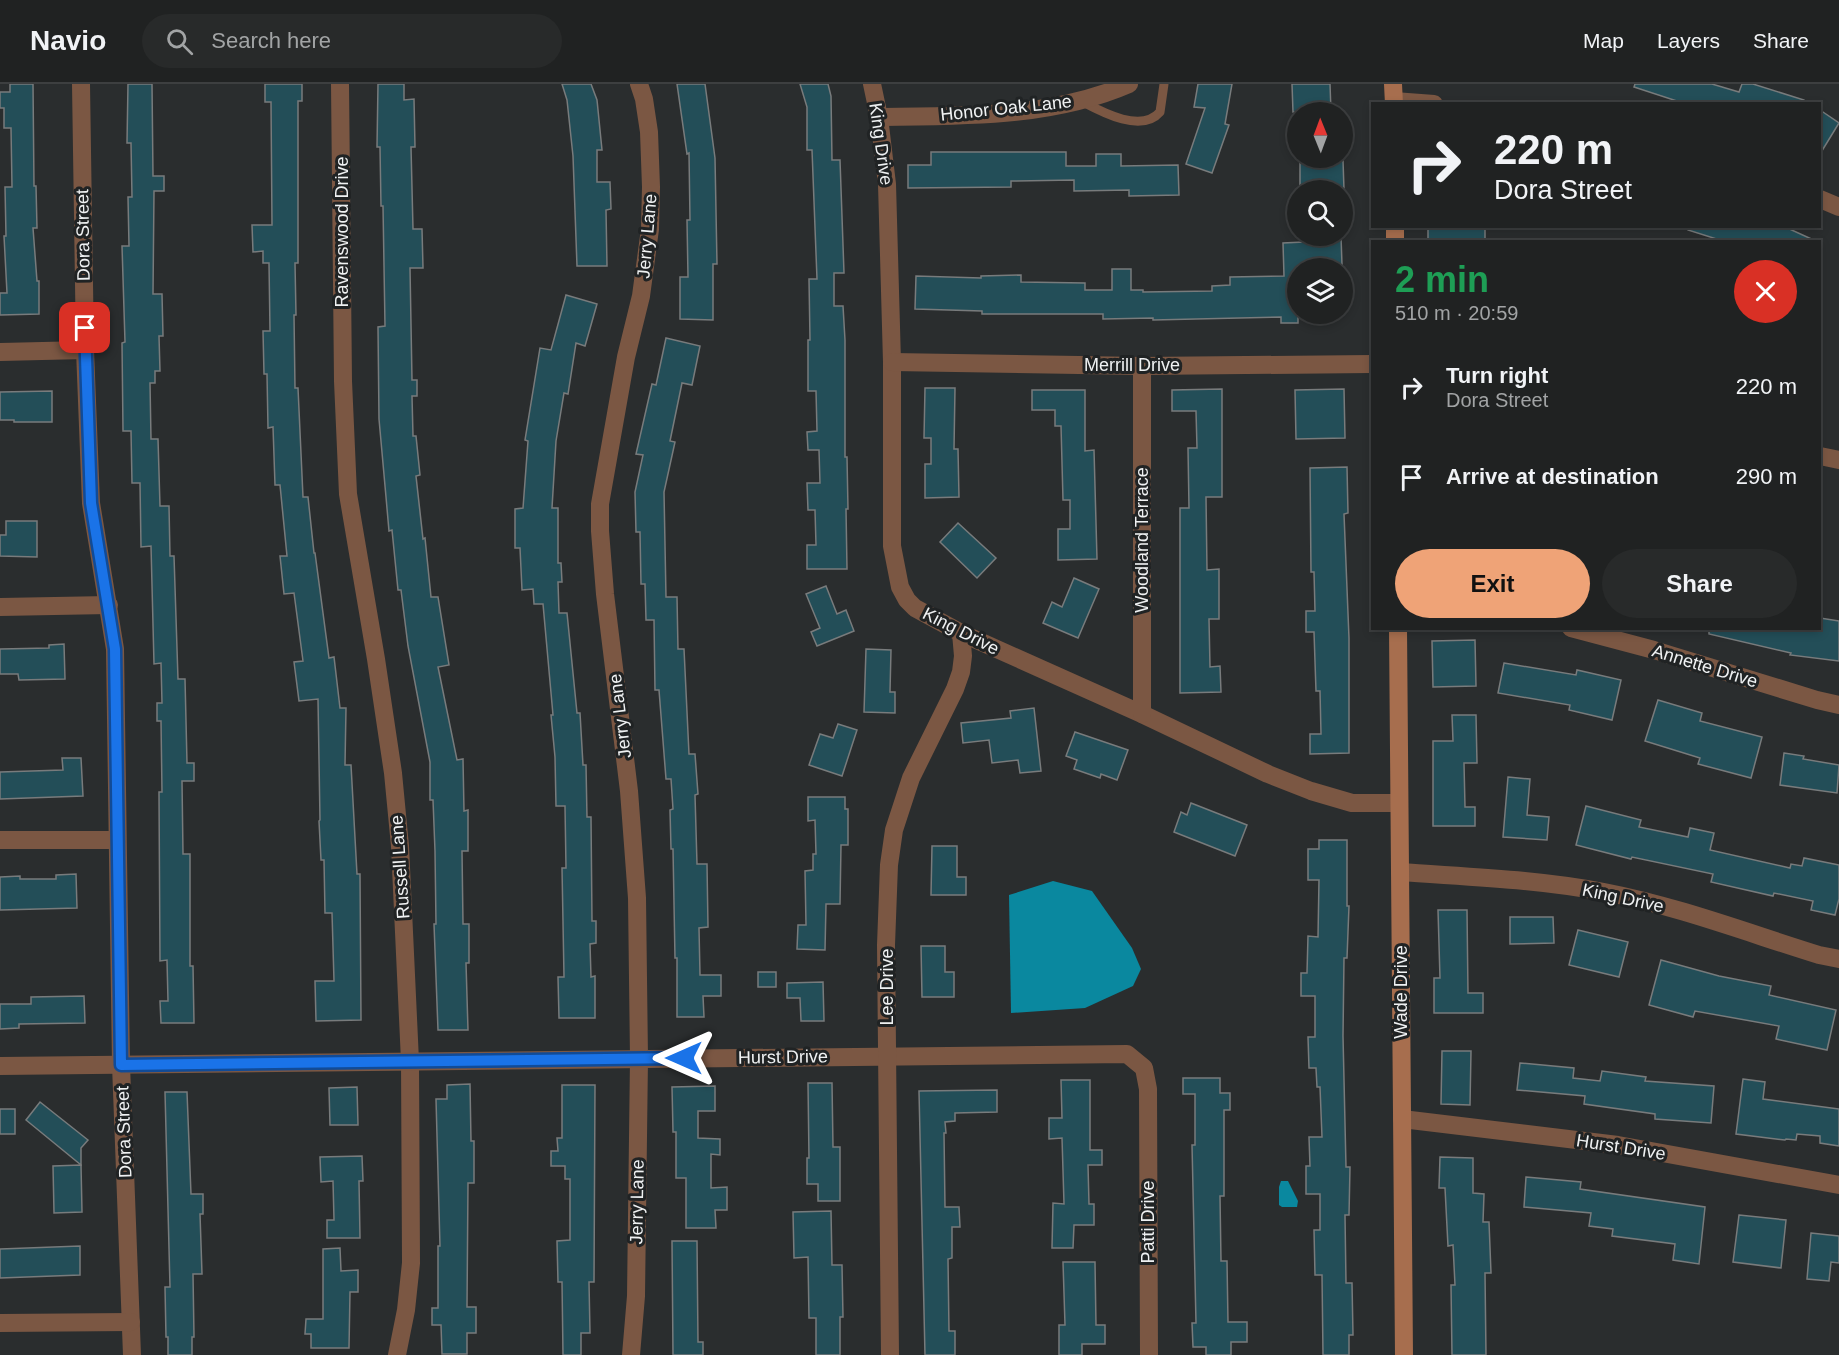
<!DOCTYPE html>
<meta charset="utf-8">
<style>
:root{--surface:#202222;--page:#282a2a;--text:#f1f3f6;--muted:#a2a4a5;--line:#3d3f40;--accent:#efa377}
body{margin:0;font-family:Helvetica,sans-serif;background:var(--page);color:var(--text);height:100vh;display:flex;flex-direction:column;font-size:22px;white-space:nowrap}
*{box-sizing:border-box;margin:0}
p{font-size:20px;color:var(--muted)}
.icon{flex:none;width:33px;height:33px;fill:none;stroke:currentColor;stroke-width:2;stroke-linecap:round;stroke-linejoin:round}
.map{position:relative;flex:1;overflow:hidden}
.details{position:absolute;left:1371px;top:156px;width:450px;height:390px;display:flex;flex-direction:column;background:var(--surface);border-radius:0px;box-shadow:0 3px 9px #0003,0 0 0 2px var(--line)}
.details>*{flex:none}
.banner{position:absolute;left:1371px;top:18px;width:450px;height:126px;border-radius:0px;box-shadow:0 3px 9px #0003,0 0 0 2px var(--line);background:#202222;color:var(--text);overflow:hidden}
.needle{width:39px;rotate:359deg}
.buttons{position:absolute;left:1287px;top:18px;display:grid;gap:12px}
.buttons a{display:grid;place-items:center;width:66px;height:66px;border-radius:50%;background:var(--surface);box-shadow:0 3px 9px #0003,0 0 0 2px var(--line);font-size:30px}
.pin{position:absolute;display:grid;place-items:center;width:51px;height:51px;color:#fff;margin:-26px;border-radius:12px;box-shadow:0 3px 9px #0006}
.me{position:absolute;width:66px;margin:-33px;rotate:270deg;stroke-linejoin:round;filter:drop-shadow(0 0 4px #0008)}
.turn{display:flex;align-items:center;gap:21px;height:126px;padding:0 24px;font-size:27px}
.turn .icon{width:78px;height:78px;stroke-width:2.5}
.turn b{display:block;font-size:42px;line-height:51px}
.round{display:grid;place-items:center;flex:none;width:63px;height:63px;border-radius:32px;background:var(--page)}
.headline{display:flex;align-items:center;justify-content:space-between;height:102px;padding:0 24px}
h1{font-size:36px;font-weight:700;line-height:45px;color:#1e9e55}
.cta{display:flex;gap:12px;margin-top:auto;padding:12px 24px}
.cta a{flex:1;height:69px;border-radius:36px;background:var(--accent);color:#111;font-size:24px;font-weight:700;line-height:69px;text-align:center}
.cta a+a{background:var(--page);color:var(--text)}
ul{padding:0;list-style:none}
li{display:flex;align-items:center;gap:18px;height:90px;padding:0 24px}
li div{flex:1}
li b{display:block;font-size:22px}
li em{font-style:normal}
header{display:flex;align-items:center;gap:36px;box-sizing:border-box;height:84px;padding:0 30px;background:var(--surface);border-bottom:2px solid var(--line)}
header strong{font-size:28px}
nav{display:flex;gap:33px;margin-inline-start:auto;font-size:21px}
.search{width:420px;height:54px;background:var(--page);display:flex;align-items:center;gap:15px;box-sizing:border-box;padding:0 21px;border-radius:33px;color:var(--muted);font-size:22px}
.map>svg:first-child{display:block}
.water{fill:#0a889f}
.building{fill:#234e58;stroke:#787b7c;stroke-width:1.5}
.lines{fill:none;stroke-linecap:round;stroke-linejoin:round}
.lane{stroke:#7b5743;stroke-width:9}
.street{stroke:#7b5743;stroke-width:18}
.secondary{stroke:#a76e4e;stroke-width:18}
.route-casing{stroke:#114b97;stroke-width:15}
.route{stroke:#1a73e8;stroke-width:10}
.labels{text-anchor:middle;stroke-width:6;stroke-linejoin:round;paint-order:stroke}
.street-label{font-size:18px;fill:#eff1f2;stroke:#202324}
</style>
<header>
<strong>Navio</strong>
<div class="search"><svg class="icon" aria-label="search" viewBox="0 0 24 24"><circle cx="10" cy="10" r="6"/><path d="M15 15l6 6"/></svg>Search here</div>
<nav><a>Map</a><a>Layers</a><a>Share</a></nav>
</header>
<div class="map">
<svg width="1839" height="1271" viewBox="0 0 1839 1271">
<rect width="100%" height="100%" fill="#2a2d2e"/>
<g class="water">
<path d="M1053 797 1092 807 1132 864 1141 885 1133 902 1085 924 1011 929 1009 811Z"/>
<path d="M1281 1097H1288L1298 1117 1297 1123H1282L1279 1121V1103Z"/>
</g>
<g class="building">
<path d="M10 0H33L34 102H36L37 144H33L37 197H39V230L0 231V209H7L4 152H6L5 103H12L11 44H4V24H0V8H10Z"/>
<path d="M128 0H152L153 92H164V107H154L153 210H162L163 252H159L160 287H155V299H150L151 355H158L160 422H169L170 472H174L178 595H185L187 679H194V697H182L183 770H190V882H193L194 939H161L160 917H168L167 876 160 877 159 708H162L161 637H157V619H162L161 579 154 580 151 462 141 463 140 399H132L131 347H123L122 259 125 258 122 162H129L128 113H132L131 59H127Z"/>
<path d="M265 0H302V17H298V179H295L296 231H294L295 304H298L303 413H308L314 469H315L329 574 334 573 340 624H346L345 681H351L357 790H360L361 936 316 937 315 897H334L332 829H325L324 776H321L319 737 320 736 318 615 299 617 294 578 303 577 294 509 284 510 280 472H287L280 401H275L273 343 268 344 267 290H264L263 247H270L269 179H263V167L253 168 252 141H272L271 18H265Z"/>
<path d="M378 0H404V16L414 15 415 63H411L413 145H422L423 184H410L412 296H417V312H412L413 352H416L420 391 416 392 423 455 425 454 431 513H438L449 581 438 583 457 676 463 675 464 727 468 726V767H462L463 840H469V879H466L468 946H438L434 840H436L435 767 433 716H430V678L408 562 401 506H398L392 446 389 447 386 413 379 335 378 243 385 242 383 122H381L380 63H377Z"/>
<path d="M562 0H591L597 16 602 66H597V98H610L611 125 606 126 607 182H577L573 72 567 16Z"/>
<path d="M677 0H705L715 74 717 180H713V236L680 235V193H688L687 136H690L689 69 687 70Z"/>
<path d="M800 0H828L831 12 832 76H840L844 189H834V222H843L845 256V373H847L848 425H846L847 485H807V461H816L815 426H808L807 399H820L819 366H808L807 348 817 347 816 307H808V256H810L809 195H817L812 66H807V23Z"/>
<path d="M1198 0H1232L1225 40 1229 41 1212 89 1186 80 1205 24 1194 23Z"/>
<path d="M1292 0H1330L1331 28H1293Z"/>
<path d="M1635 0H1712L1739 8 1742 0H1753L1804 16V20H1686L1634 3Z"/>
<path d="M1820 26 1839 39 1820 70Z"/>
<path d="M931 68H1066V82H1096V70H1121V82L1178 81 1179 111 1129 112V106L1074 107V96L1011 97V103L908 104V81H931Z"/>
<path d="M1300 74H1331V76H1343L1344 106H1300Z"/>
<rect x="1428" y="142" width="57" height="16"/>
<path d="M1688 142H1783L1818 158H1726L1688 146Z"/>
<path d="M1304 152H1341L1342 181 1298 182V239H1281V233L1153 236V234L1103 235V230H982V227L915 225 916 192 981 194V192L1021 191V198L1085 199V206H1112V185H1131V206H1143V208L1212 207V202L1230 201V193L1284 192 1283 159 1304 158Z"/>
<path d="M566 211 597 220 585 262 576 259 568 310 564 309 556 357 552 424H558V479H561L562 498H558L559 529H567L577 629H580L583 681H586L587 733H591L592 837H596V859L590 860 591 893 595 892V934H559L558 893H564L562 784H566L565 722H556L555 673 551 631H553L543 520H534L533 505 522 506 520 464H515V425L523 424 528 357 525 356 540 264 551 266Z"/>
<path d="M666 254 700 262 692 301 682 299 670 357 675 358 664 408 666 513H677L678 565H684L689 670H695L698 710 695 711 697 780H707L708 843 699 844 700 891H721V912H703L704 933H677V874H675L673 765H671L670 726 673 725 671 695H666L659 606H655L654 536H646L645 500H641L640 448H636L635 408 643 371 636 370 652 300 656 301Z"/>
<path d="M925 304H955L954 365H958L959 413 925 414V380H931V354H924Z"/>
<path d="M1222 305V413H1206L1207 486 1219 485V535H1209L1210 583 1220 582 1221 608 1180 609V424H1189L1188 364H1197L1196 327H1172V306Z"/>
<path d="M1344 305 1345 354 1296 355 1295 306Z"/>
<path d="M1032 306H1085V367L1094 366 1097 475 1058 476V445H1070V416H1063L1061 342H1055V326H1032Z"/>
<path d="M52 307V338H14V336H0V308Z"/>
<path d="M1347 383 1348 429 1344 430 1349 554V669L1310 670V650H1321L1320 607H1316L1314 548H1306V527H1315L1314 488H1311L1310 384Z"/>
<path d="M6 437H37V473L0 472V451H6Z"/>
<path d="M958 439 996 474 977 494 940 458Z"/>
<path d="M1074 494 1099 505 1078 554 1043 539 1052 518 1062 523Z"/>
<path d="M826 502 837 530 846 526 854 547 817 562 811 548 820 544 806 510Z"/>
<path d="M1820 534 1839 537V577L1790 571 1791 569 1709 550V544H1820Z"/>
<path d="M1475 556 1476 602 1433 603 1432 557Z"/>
<path d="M64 560 65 595 19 596 18 590H0V565L49 564V561Z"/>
<path d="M866 565 891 566 890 608H895V629L864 628Z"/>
<path d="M1504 579 1576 591 1577 586 1621 596 1612 636 1569 626 1570 621 1498 609Z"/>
<path d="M1658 616 1702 629 1700 637 1762 653 1751 694 1698 680 1700 674 1645 657Z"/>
<path d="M1034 624 1041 687 1020 689 1018 676 992 679 989 656 963 659 961 639 1011 634 1010 627Z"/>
<path d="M1452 631H1476L1477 679H1464L1465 723H1475V742H1433V657H1453Z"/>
<path d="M838 640 857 646 842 692 809 681 820 650 833 654Z"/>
<path d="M1075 648 1128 666 1117 696 1101 690 1100 694 1074 685 1077 676 1066 672Z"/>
<path d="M1784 669 1804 672 1803 675 1839 681 1837 709 1780 701Z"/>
<path d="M62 674H81L83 712 0 715V688L63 686Z"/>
<path d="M1508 693 1530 695 1527 731 1549 733 1547 756 1503 753Z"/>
<path d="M808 713H845V725H848V761H841L840 820H826L825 866 797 865 798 841H806L805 787 813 786V770H816L815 736 808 737Z"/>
<path d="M1191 719 1247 741 1235 772 1174 748 1181 728 1187 731Z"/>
<path d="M1586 722 1641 736 1639 743 1688 753 1690 744 1714 749 1710 766 1790 784 1791 780 1802 782 1804 774 1839 781V815L1835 831 1811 826 1813 817 1774 809 1773 812 1711 798 1713 790 1632 773 1631 775 1576 761Z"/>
<path d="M1319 756H1347V822H1349L1347 874H1344L1343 952 1346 1083H1350L1349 1131H1345L1346 1199H1352L1353 1251H1349V1271H1323L1322 1191H1315L1314 1146H1320V1110H1306V1082H1310L1309 1053H1322L1320 1003H1317L1316 984H1309L1308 953H1315V912H1301V889H1307L1308 852 1318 853 1319 796H1308V765H1319Z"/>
<path d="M932 762H957V793H966V811H931Z"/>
<path d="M76 790 77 824 0 826V793L20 792V795H56V791Z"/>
<path d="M1438 826H1467L1468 909H1483V929H1434V894H1440Z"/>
<path d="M1510 833H1553L1554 859 1510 860Z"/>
<path d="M1578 846 1628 858 1619 893 1569 881Z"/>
<path d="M921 862H945V888H954V913H922Z"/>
<path d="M1661 876 1719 892 1771 902 1769 911 1836 926 1827 966 1776 955 1779 942 1695 927 1693 933 1649 921Z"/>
<rect x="758" y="888" width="18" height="15"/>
<path d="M823 898 824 937H801L800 914H787V899Z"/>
<path d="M84 912 85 939 19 940V944L0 945V920H31V913Z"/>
<path d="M1442 967H1471L1470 1021 1441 1020Z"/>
<path d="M1520 979 1574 984 1573 994 1600 997 1602 987 1646 993 1645 997 1714 1002 1711 1039 1655 1035V1030L1584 1020 1585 1012 1517 1006Z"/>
<path d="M1183 994H1220V1009H1230V1026H1224V1112H1220L1221 1177H1227L1228 1238H1247V1258H1231V1271H1206V1263H1193L1192 1239H1196L1192 1061H1195V1010H1183Z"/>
<path d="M1743 995 1765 998 1763 1015 1839 1025V1062L1820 1059V1052L1797 1050 1796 1056 1786 1055 1785 1056 1736 1050Z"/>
<path d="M1061 996H1090V1066H1102V1081H1088L1089 1120H1094V1141H1074L1073 1164H1052L1053 1119 1064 1120 1062 1054 1049 1055V1034H1062Z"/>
<path d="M808 999H832L833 1063H840V1117H818V1100H807V1074H809Z"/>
<path d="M470 1000 471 1057H474V1099H468L467 1223H476V1249H467V1270H442L441 1241H432V1224H438V1162H440L436 1015H447V1001Z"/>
<path d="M562 1001H595L594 1198H589L590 1249H581V1271H563L562 1198H558L557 1157 570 1156V1095H565V1082H551V1067H558L557 1054H562Z"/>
<path d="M715 1002V1027H698V1054L720 1055V1071L711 1070V1104L727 1103V1126H715L716 1144H686V1094H676V1048H673L672 1003Z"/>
<path d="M357 1003 358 1041H330L329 1004Z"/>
<path d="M997 1006V1028L955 1029V1037L945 1038 946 1049H944L945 1123H959L960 1143H952V1174L948 1175 949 1247H955V1271H925L919 1007Z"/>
<path d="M165 1008H187L191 1110H203V1130H200L202 1190H193L194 1253H192V1271H168V1253H166L165 1203H170Z"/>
<path d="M40 1018 88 1056 81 1064V1081L26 1036Z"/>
<rect x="0" y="1025" width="15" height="25"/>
<path d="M362 1072 363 1097H359L360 1154H327V1136H334L333 1097 321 1098 320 1073Z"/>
<path d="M1440 1073 1473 1074V1109L1484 1110 1483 1138H1489L1491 1189H1485L1486 1271H1452L1451 1201H1455L1453 1161 1448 1162 1445 1104H1439Z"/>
<path d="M81 1081 82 1128 54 1129 53 1082Z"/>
<path d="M1526 1093 1581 1098 1580 1105 1705 1123 1699 1180 1673 1176 1675 1160 1612 1152 1613 1145 1589 1142 1591 1129 1524 1123Z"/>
<path d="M831 1127 832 1181H842L843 1233H840V1271H816V1234H809L808 1173 794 1174 793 1128Z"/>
<path d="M1739 1131 1786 1136 1781 1184 1733 1178Z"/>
<path d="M1811 1149 1839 1152V1179L1831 1178 1829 1197 1807 1195Z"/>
<path d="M672 1157H697L698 1258H703V1271H673Z"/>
<path d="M80 1162V1191L0 1194V1165Z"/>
<path d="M340 1164 341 1187 358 1186V1208H350L349 1264H311V1250H305L306 1235H323V1165Z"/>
<path d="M1063 1178H1095L1096 1241H1105V1260H1082V1271H1059V1241H1065Z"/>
</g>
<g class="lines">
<path class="lane" d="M1081 17C1100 27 1141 50 1160 28L1164 0"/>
<g class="street">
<path d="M81 0 85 266 91 419 115 565 121 981 132 1271"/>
<path d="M340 0 343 297 348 410 376 575 393 689 400 762 410 977 411 1179 406 1226 397 1271"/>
<path d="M872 0 879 33 887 100 892 278V462L900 503 907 516 915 524 961 549 1142 630 1268 690 1311 707 1352 719H1399"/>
<path d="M1394 17 1434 20"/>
<path d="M879 33C963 32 1051 34 1129 0"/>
<path d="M1820 115 1839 123"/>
<path d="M0 268 85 266"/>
<path d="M892 278 1142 282 1372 280"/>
<path d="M1820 372 1839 376"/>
<path d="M0 523 109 521"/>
<path d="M1571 544 1654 566 1817 616 1839 621"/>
<path d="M1142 630V282"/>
<path d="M0 756H117"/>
<path d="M1400 788C1468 793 1537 795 1604 808 1677 822 1748 849 1819 871L1839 875"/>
<path d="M0 982 1127 970 1144 984 1148 1005 1149 1271"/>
<path d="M1402 1035 1618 1061 1839 1101"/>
<path d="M0 1239 131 1238"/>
<path d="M631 1271 636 1212 639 974 637 814 629 707 605 510 600 447V420L626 273 641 212 650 145 651 103 649 48 644 15 639 0"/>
<path d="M890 1271 886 861 889 781 894 746 911 694 955 605 961 588 963 572 961 549"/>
</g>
<g class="secondary">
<path d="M1393 0 1394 20"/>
<path d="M1395 142V158"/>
<path d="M1398 544 1404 1271"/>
</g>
</g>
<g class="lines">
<defs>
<path id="route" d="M85 244 91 419 115 565 121 981 684 974"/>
</defs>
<use href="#route" class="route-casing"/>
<use href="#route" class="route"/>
</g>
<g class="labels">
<g class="street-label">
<text transform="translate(1006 24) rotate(-6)" y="6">Honor Oak Lane</text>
<text transform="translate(881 60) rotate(82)" y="6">King Drive</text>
<text transform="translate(342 148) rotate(-90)" y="6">Ravenswood Drive</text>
<text transform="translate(83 151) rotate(-91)" y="6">Dora Street</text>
<text transform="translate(647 152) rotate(-85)" y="6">Jerry Lane</text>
<text x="1132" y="287">Merrill Drive</text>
<text transform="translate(1142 456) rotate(-90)" y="6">Woodland Terrace</text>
<text transform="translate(961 547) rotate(27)" y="6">King Drive</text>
<text transform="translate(1705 582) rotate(17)" y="6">Annette Drive</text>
<text transform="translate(620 632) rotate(-97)" y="6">Jerry Lane</text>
<text transform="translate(400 783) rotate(-94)" y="6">Russell Lane</text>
<text transform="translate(1623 814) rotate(12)" y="6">King Drive</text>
<text transform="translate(887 903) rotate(-90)" y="6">Lee Drive</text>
<text transform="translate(1401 908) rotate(-90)" y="6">Wade Drive</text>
<text transform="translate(783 973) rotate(-1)" y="6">Hurst Drive</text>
<text transform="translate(124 1048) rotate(-92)" y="6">Dora Street</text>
<text transform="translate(1621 1063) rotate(9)" y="6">Hurst Drive</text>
<text transform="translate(637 1118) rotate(-89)" y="6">Jerry Lane</text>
<text transform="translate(1148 1138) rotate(-90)" y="6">Patti Drive</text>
</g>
</g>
</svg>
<div class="buttons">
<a><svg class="needle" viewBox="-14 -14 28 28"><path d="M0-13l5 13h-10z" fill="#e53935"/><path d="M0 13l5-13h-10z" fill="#a2a4a5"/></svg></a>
<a><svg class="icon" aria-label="search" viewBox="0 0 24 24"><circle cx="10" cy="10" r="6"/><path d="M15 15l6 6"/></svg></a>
<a><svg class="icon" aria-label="layers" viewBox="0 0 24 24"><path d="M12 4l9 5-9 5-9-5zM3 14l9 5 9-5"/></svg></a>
</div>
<div class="pin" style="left:85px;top:244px;background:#d93025"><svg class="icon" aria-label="arrive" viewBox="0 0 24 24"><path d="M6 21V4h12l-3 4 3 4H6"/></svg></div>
<svg class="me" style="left:684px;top:974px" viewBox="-20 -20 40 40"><path d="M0-17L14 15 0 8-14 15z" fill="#1a73e8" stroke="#fff" stroke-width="4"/></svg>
<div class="banner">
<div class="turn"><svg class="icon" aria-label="right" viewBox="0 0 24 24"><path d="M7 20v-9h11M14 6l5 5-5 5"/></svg><div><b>220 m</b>Dora Street</div></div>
</div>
<section class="details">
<div class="headline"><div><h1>2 min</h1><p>510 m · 20:59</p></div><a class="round" style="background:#d93025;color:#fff"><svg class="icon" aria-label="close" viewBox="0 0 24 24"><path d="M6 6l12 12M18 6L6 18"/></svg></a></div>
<ul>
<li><svg class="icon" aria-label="right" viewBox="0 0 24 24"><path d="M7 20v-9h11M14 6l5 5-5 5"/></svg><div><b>Turn right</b><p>Dora Street</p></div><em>220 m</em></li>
<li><svg class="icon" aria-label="arrive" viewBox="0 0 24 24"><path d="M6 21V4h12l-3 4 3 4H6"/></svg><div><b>Arrive at destination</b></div><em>290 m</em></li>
</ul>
<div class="cta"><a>Exit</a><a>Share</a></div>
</section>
</div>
